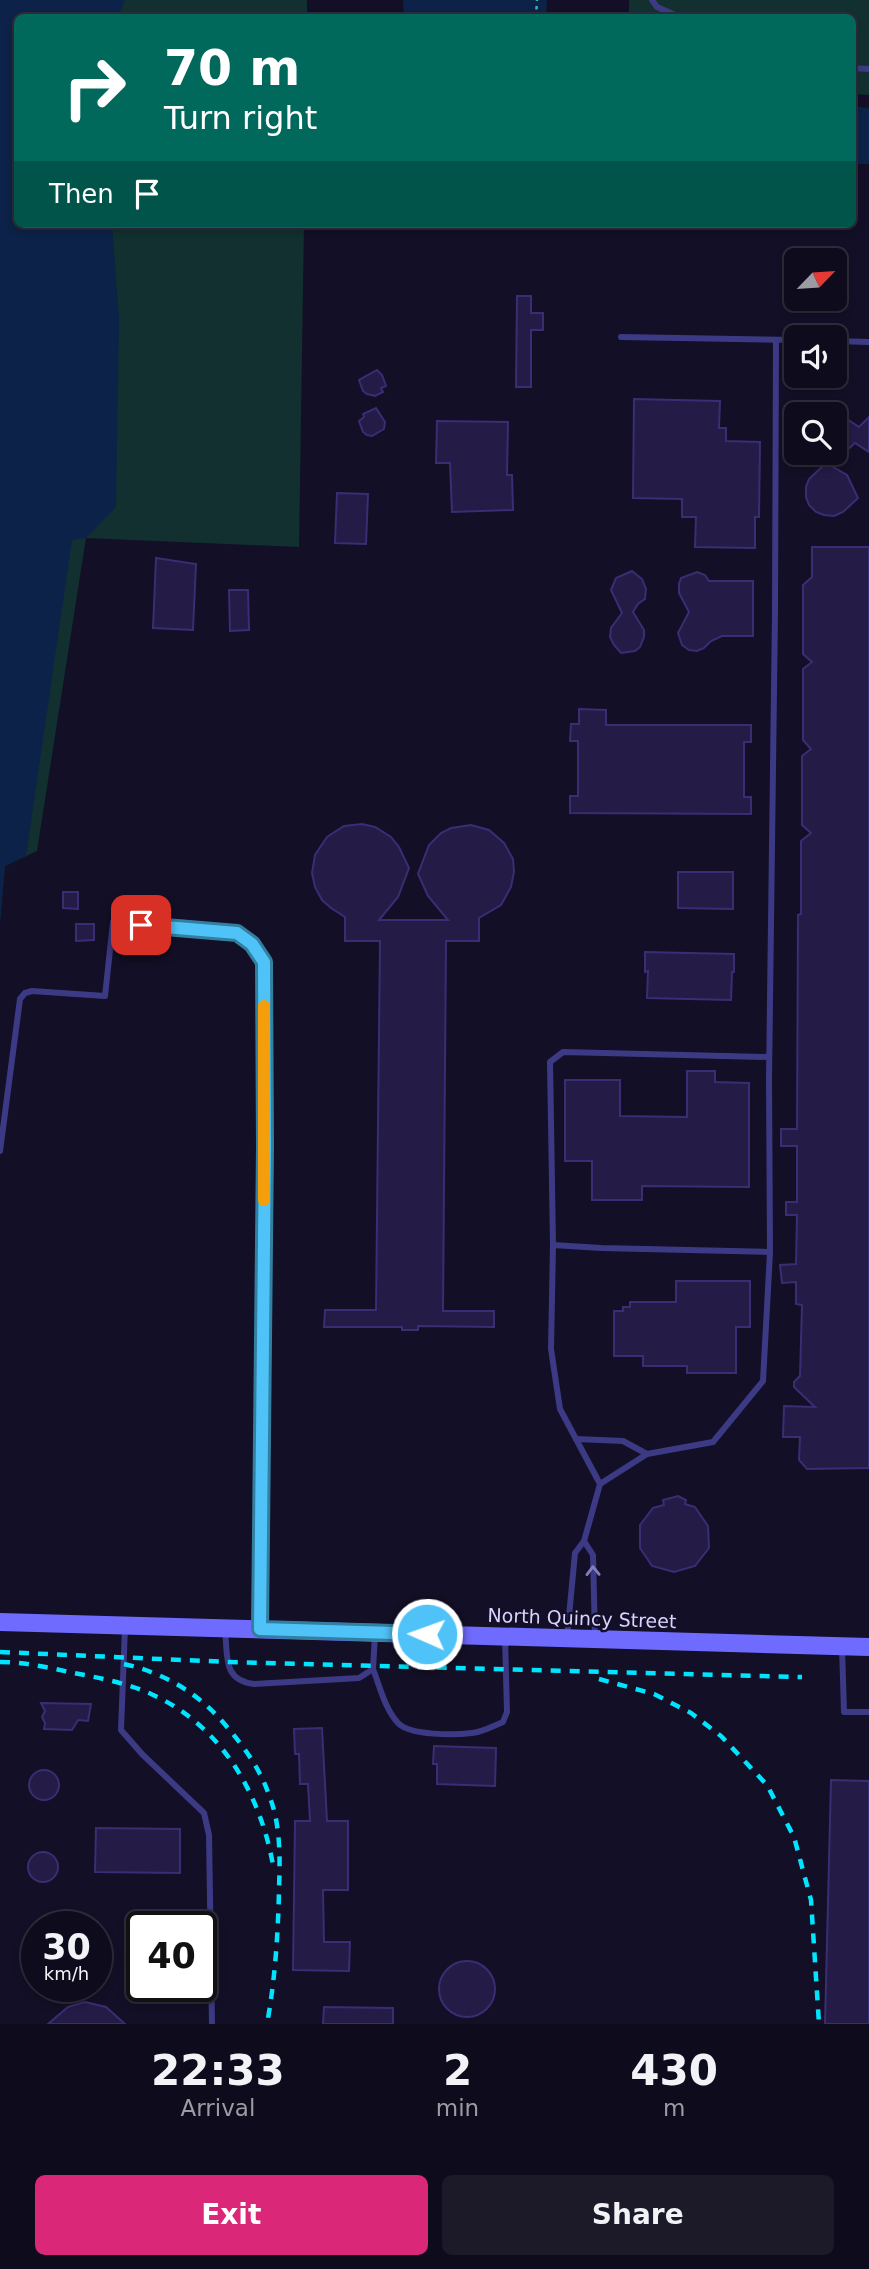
<!DOCTYPE html>
<style>
:root{--surface:#0e0b1c;--page:#1c1929;--text:#f1f3f6;--muted:#9b9ba3;--line:#2e2b3b;--accent:#db2777}
body{margin:0;font-family:"DejaVu Sans",sans-serif;background:var(--page);color:var(--text);height:100vh;display:flex;flex-direction:column;font-size:26px;white-space:nowrap}
*{box-sizing:border-box;margin:0}
p{font-size:23px;color:var(--muted)}
.icon{flex:none;width:38px;height:38px;fill:none;stroke:currentColor;stroke-width:2;stroke-linecap:round;stroke-linejoin:round}
.map{position:relative;height:2024px;overflow:hidden}
.details{display:flex;flex-direction:column;background:var(--surface);flex:1}
.details>*{flex:none}
.top-card{position:absolute;left:14px;top:14px;width:842px;height:214px;border-radius:10px;box-shadow:0 4px 10px #0003,0 0 0 2px var(--line);background:#00695c;color:#fff;overflow:hidden}
.needle{width:46px;rotate:65deg}
.buttons{position:absolute;left:784px;top:248px;display:grid;gap:14px}
.buttons a{display:grid;place-items:center;width:63px;height:63px;border-radius:10px;background:var(--surface);box-shadow:0 4px 10px #0003,0 0 0 2px var(--line);font-size:35px}
.speed{position:absolute;left:21px;top:1911px;display:flex;gap:14px;font-size:35px;font-weight:700;text-align:center}
.speed>*{display:grid;place-content:center;width:91px;height:91px;border-radius:50%;background:var(--surface);box-shadow:0 4px 10px #0003,0 0 0 2px var(--line);line-height:1}
.speed small{font-size:18px;font-weight:400}
.speed .limit{border:4px solid #111;border-radius:10px;background:#fff;color:#111}
.pin{position:absolute;display:grid;place-items:center;width:60px;height:60px;color:#fff;margin:-30px;border-radius:14px;box-shadow:0 4px 10px #0006}
.me{position:absolute;width:77px;margin:-38px;rotate:272deg;stroke-linejoin:round;filter:drop-shadow(0 0 5px #0008)}
.turn{display:flex;align-items:center;gap:24px;height:147px;padding:0 35px;font-size:32px}
.turn .icon{width:91px;height:91px;stroke-width:2.5}
.turn b{display:block;font-size:49px;line-height:60px}
.then{display:flex;align-items:center;height:66px;padding:0 35px;background:#0003;gap:14px;font-size:26px}
.eta{display:flex;justify-content:space-evenly;align-items:center;height:119px;text-align:center}
.eta b{font-size:42px;font-weight:700;line-height:49px}
.primary-button{display:flex;gap:14px;margin-top:auto;padding:14px 35px}
.primary-button a{flex:1;height:80px;border-radius:10px;background:var(--accent);color:#fff;font-size:28px;font-weight:700;line-height:80px;text-align:center}
.primary-button a+a{background:var(--page);color:var(--text)}
.map>svg:first-child{display:block}
.green{fill:#12302f}
.water{fill:#0c2248}
.building{fill:#241b47;stroke:#3b2d73;stroke-width:2}
.lines{fill:none;stroke-linecap:round;stroke-linejoin:round}
.path{stroke:#2fb8b0;stroke-width:2.5;stroke-dasharray:3.5 5;stroke-linecap:butt}
.lane{stroke:#3d3a85;stroke-width:6}
.secondary{stroke:#6f6bff;stroke-width:18}
.rail{stroke:#00e5ff;stroke-width:4.5;stroke-dasharray:10 9;stroke-linecap:butt}
.oneway{stroke:#837fbc}
.route-casing{stroke:#337fa1;stroke-width:18}
.route{stroke:#4fc3f7;stroke-width:12}
.slow{stroke:#f59e0b;stroke-width:12}
.labels{text-anchor:middle;stroke-width:5;stroke-linejoin:round;paint-order:stroke}
.street-label{font-size:19px;fill:#d9d4ff;stroke:#130f26}
</style>
<div class="map">
<svg width="869" height="2024" viewBox="0 0 869 2024">
<rect width="100%" height="100%" fill="#130f26"/>
<g class="green">
<path d="M0 0H307V17L18 18V224H304L299 547 86 538 37 851 5 866 0 922Z"/>
<path d="M629 0H869V95L852 94V18H629Z"/>
</g>
<g class="water">
<path d="M0 0H125L118 17 18 18V224H112L119 318 116 507 86 538 72 540 26 856 5 866 0 922Z"/>
<path d="M403 0H547L546 17H404Z"/>
<path d="M852 106 869 108V164H852Z"/>
</g>
<g class="building">
<path d="M517 296H531V313H543V330H531V387H516Z"/>
<path d="M377 370 382 375 386 386 381 388 383 392 375 396 367 394 363 391 359 380Z"/>
<path d="M634 399 720 401 719 428H726V441L760 442 759 517H755V548L695 547 696 517H682V499L633 498Z"/>
<path d="M376 408 385 422 384 429 372 436 367 435 363 432 359 421 364 417 363 414Z"/>
<path d="M835 411 859 427 869 417V452L855 443 844 453 835 458Z"/>
<path d="M437 421 508 422 507 475H512L513 510 452 512 450 463H436Z"/>
<path d="M826 463 847 475 858 498 843 512 834 516 824 515 816 512 809 505 806 497V487L809 479Z"/>
<path d="M337 493 368 494 366 544 335 543Z"/>
<path d="M812 547H869V1468L807 1469 799 1460 800 1437H783L784 1406 815 1407 794 1387V1382L800 1376 802 1305 796 1304V1282L782 1283 780 1265 796 1264 797 1215H786V1202H797V1146H781V1129H797L798 915 801 914V841L811 833 802 825V756L811 749 803 740V669L812 662 803 654V585L812 577Z"/>
<path d="M156 558 196 564 193 630 153 628Z"/>
<path d="M632 571 642 579 646 589 645 599 638 604 633 612 644 630V637L640 647 635 651 621 653 614 645 610 637 611 628 622 613 611 590 616 578Z"/>
<path d="M697 572 705 575 709 581H753V636H722L711 641 704 648 697 651 689 650 682 645 678 633 689 612 679 593V584L681 578Z"/>
<path d="M229 590H248L249 630 230 631Z"/>
<path d="M579 709 606 710V725H751V742H744V797H751V814L570 813V796H578V741H570L571 724H579Z"/>
<path d="M362 824 375 827 391 837 399 847 409 868 398 897 379 920H448L428 896 418 874 429 845 441 833 451 828 471 825 489 830 504 843 513 859 514 872 511 887 501 905 479 918V941H446L443 1311H494V1327L418 1326V1330H402V1327H324L325 1310H376L380 941H345V917L331 908 322 900 315 887 312 873 315 855 327 837 344 826Z"/>
<path d="M678 872H733V909L678 908Z"/>
<path d="M63 892H78V909L63 908Z"/>
<path d="M76 924H94V940L76 941Z"/>
<path d="M645 952 734 954V972H732L731 1000 647 998 648 971 645 972Z"/>
<path d="M687 1071H715V1082L749 1083V1187L642 1186V1200H592V1161H565V1080H620V1116L687 1117Z"/>
<path d="M676 1281H750V1327H736V1373H687V1366H643V1356H614V1311H623V1307H630V1302H676Z"/>
<path d="M678 1496 686 1500 685 1504 695 1507 708 1526 709 1548 695 1566 674 1572 652 1566 640 1548V1525L653 1508 664 1505 663 1500Z"/>
<path d="M41 1703 91 1704 88 1721 78 1720 72 1730 44 1729 45 1723 42 1717 45 1711Z"/>
<path d="M322 1728 327 1821H348V1890H323L324 1942H350L349 1971 293 1970 295 1821H310L308 1784H300L299 1754H295L294 1729Z"/>
<path d="M434 1746 496 1748 495 1786 437 1784V1764H433Z"/>
<circle cx="44" cy="1785" r="15"/>
<path d="M831 1780 869 1781V2024H825Z"/>
<path d="M96 1828 180 1829V1873L95 1872Z"/>
<circle cx="43" cy="1867" r="15"/>
<circle cx="467" cy="1989" r="28"/>
<path d="M85 2002 106 2007 125 2024H48L68 2007Z"/>
<path d="M324 2007 393 2008V2024H323Z"/>
</g>
<g class="lines">
<path class="path" d="M536 18 537 0"/>
<g class="lane">
<path d="M652 0 657 7 682 18"/>
<path d="M852 68 869 69"/>
<path d="M621 337 796 340"/>
<path d="M835 341 869 342"/>
<path d="M769 1057 563 1052 550 1062 553 1245 601 1248 770 1252"/>
<path d="M0 1151 20 999 25 993 32 991 105 996 113 922 237 933 252 944 264 962 265 1146 259 1629"/>
<path d="M553 1245 551 1349 560 1409 600 1484"/>
<path d="M576 1439 623 1441 647 1454"/>
<path d="M584 1541 600 1484 647 1454 713 1442 763 1381 770 1252 769 1079 775 612 776 340"/>
<path d="M125 1627 121 1730 142 1754 204 1813 209 1835 212 2024"/>
<path d="M225 1630C228 1656 222 1680 254 1684L359 1678 373 1669 375 1635"/>
<path d="M567 1637 575 1553 584 1541 593 1555 595 1637"/>
<path d="M842 1647 844 1712H869"/>
<path d="M373 1669C380 1687 385 1709 398 1723 410 1736 456 1735 472 1733 483 1732 493 1726 503 1722L507 1712 505 1638"/>
</g>
<path class="secondary" d="M0 1622 869 1647"/>
<g class="rail">
<path d="M0 1652 229 1662 802 1677"/>
<path d="M0 1662C25 1662 50 1668 74 1673 100 1678 127 1683 151 1694 221 1725 260 1793 273 1865"/>
<path d="M124 1664C165 1673 200 1694 227 1727 245 1748 260 1769 269 1795 281 1825 280 1859 279 1890 278 1935 275 1980 267 2024"/>
<path d="M599 1679 654 1694 691 1713 721 1736 767 1785 794 1837 811 1900 819 2024"/>
</g>
</g>
<defs><path id="oneway-chevron" d="M-2-3.5L2.5 0L-2 3.5" fill="none" stroke-width="1.6" stroke-linecap="round" stroke-linejoin="round" transform="scale(1.75)"/></defs>
<use class="oneway" href="#oneway-chevron" transform="translate(593 1571) rotate(-91)"/>
<g class="lines">
<defs>
<path id="route" d="M141 925 237 933 252 944 264 962 265 1146 260 1629 427 1634"/>
</defs>
<use href="#route" class="route-casing"/>
<use href="#route" class="route"/>
<path class="slow" d="M264 1006V1200"/>
</g>
<g class="labels">
<g class="street-label">
<text transform="translate(582 1618) rotate(2)" y="7">North Quincy Street</text>
</g>
</g>
</svg>
<div class="buttons">
<a><svg class="needle" viewBox="-14 -14 28 28"><path d="M0-13l5 13h-10z" fill="#e53935"/><path d="M0 13l5-13h-10z" fill="#9b9ba3"/></svg></a>
<a><svg class="icon" aria-label="sound" viewBox="0 0 24 24"><path d="M4 9h4l5-4v14l-5-4H4zM17 9q2 3 0 6"/></svg></a>
<a><svg class="icon" aria-label="search" viewBox="0 0 24 24"><circle cx="10" cy="10" r="6"/><path d="M15 15l6 6"/></svg></a>
</div>
<div class="speed"><div>30<small>km/h</small></div><div class="limit">40</div></div>
<div class="pin" style="left:141px;top:925px;background:#d93025"><svg class="icon" aria-label="arrive" viewBox="0 0 24 24"><path d="M6 21V4h12l-3 4 3 4H6"/></svg></div>
<svg class="me" style="left:427px;top:1634px" viewBox="-20 -20 40 40"><circle r="17" fill="#4fc3f7" stroke="#fff" stroke-width="3"/><path d="M0-11L8 9 0 5-8 9z" fill="#fff"/></svg>
<div class="top-card">
<div class="turn"><svg class="icon" aria-label="right" viewBox="0 0 24 24"><path d="M7 20v-9h11M14 6l5 5-5 5"/></svg><div><b>70 m</b>Turn right</div></div>
<div class="then">Then<svg class="icon" aria-label="arrive" viewBox="0 0 24 24"><path d="M6 21V4h12l-3 4 3 4H6"/></svg></div>
</div>
</div>
<section class="details">
<div class="eta">
<div><b>22:33</b><p>Arrival</p></div>
<div><b>2</b><p>min</p></div>
<div><b>430</b><p>m</p></div>
</div>
<div class="primary-button"><a>Exit</a><a>Share</a></div>
</section>
